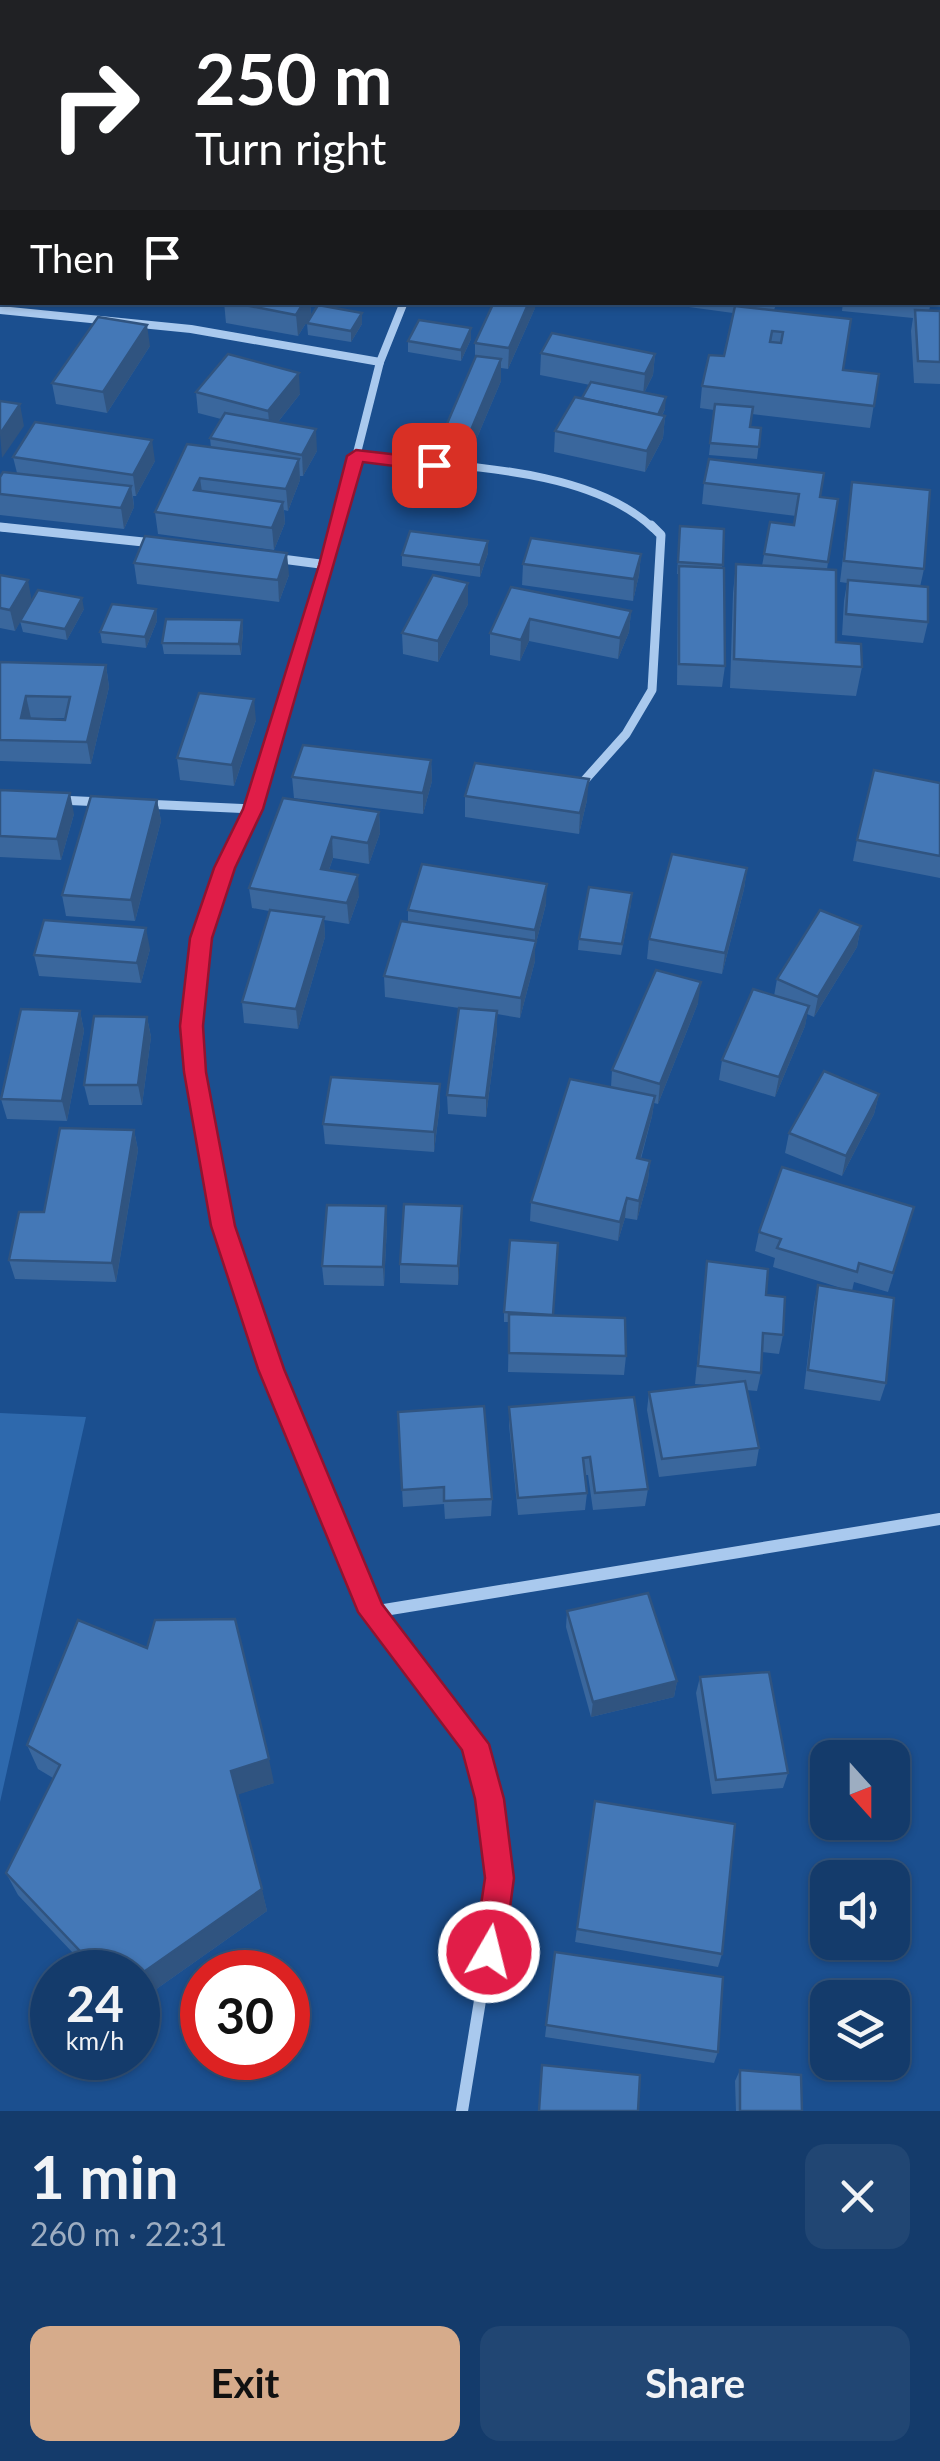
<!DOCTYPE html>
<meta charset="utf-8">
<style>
:root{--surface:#143b6b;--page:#214673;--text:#f1f3f6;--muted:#9dadc1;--line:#33557e;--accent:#d6ab8b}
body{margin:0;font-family:Lato,sans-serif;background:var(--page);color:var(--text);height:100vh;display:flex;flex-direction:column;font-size:38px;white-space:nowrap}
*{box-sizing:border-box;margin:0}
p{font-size:32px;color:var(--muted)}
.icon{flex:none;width:55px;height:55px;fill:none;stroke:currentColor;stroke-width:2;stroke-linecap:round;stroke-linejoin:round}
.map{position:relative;height:2111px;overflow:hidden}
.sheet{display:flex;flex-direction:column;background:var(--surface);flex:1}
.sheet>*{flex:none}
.hud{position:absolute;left:0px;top:0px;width:940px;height:305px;box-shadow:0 2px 8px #0004,0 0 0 2px var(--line);background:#202124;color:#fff;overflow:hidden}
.needle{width:65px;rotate:159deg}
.buttons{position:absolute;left:810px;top:1740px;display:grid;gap:20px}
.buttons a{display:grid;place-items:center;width:100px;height:100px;border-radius:20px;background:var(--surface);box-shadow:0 2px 8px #0004,0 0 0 2px var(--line);font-size:50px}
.speed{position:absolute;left:30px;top:1950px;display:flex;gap:20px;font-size:50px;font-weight:700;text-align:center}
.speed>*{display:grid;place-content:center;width:130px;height:130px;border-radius:50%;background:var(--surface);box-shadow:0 2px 8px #0004,0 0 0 2px var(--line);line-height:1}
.speed small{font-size:25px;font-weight:400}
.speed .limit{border:15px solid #d22;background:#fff;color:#111}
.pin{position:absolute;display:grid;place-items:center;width:85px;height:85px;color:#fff;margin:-42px;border-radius:20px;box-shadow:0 5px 15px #0006}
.me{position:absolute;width:110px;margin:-55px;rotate:8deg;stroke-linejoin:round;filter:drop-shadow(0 0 8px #0008)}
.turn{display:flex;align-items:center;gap:35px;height:210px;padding:0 30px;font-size:45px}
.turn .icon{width:130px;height:130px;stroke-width:2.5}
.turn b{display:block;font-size:70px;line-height:85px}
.then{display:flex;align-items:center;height:95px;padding:0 30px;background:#0003;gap:20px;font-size:38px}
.round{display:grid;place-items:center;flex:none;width:105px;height:105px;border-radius:20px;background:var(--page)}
.summary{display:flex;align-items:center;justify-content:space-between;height:170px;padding:0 30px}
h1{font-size:60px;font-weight:700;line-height:75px}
.action{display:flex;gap:20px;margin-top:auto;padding:20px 30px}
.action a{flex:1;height:115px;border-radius:20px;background:var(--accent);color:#111;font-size:40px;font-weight:700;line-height:115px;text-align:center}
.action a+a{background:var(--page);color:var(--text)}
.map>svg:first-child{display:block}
.green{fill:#2e69ad}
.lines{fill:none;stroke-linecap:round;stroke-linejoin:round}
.street-far2{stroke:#a9c9ee;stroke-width:8}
.street-far1{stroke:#a9c9ee;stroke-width:9}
.street{stroke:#a9c9ee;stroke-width:12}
.wall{fill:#3a679d;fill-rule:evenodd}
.shaded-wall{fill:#305480}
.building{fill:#4478b7;stroke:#305480;stroke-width:2.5;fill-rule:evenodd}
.route{fill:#e11d48;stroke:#92132f;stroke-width:2.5}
</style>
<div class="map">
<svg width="940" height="2111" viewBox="0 0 940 2111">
<rect width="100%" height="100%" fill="#1b4f8f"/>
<path class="green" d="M0 1413 86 1417 0 1802Z"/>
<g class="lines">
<g class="street-far2">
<path d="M0 310 191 329 380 362"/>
<path d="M356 456C446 467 585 464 653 528"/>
<path d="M0 527 8 528"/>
<path d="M338 528 380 362 404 302"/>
</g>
<g class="street-far1">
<path d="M0 527 153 543"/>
<path d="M274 558 328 565"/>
<path d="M584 781 626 734 652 690 661 535 651 525"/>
<path d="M59 800 102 802"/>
<path d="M144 804 253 809"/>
<path d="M221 1215 191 1026 201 938 225 868 253 809 338 525"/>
</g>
<g class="street">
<path d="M221 1213 271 1369 372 1612 474 1744 489 1799 500 1878 462 2111"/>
<path d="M372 1612 940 1519"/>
</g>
</g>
<g class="wall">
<path d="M0 0H88L2 2V37H0Z"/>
<path d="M791 0H930L931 2H792Z"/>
<path d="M938 39 940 45V84H938Z"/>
<path d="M2 168V205L0 204V173Z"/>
<path d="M224 302H310L311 315 298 336 226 323Z"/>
<path d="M674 302H777L774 310 843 370 879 374 870 428 752 414 750 427 761 428 757 459 709 455 714 410 700 408 702 386 724 356 733 313 674 305Z"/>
<path d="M843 302H931L929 311H940V384L914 383 911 331 913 318 842 311Z"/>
<path d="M535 308 508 369 501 368V381L471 452 446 448V426L475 358V343Z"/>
<path d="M307 323 362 324 351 342 308 335Z"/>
<path d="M471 339 461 361 408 352V341Z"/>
<path d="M150 346 107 413 56 404 52 383Z"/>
<path d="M541 353 655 354 653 375 644 393 665 409 662 416H665L663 438 645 472 554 452 555 431 582 398 590 385 540 375Z"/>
<path d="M196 392 300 394 278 422 317 451 303 476H300V480L288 511 284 510 285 523 274 550 158 534 155 512 211 448 210 438 221 419 198 413Z"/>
<path d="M13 457 155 461 136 496H133L134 507 124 529 0 515V477L17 473Z"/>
<path d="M852 482 924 569 920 587 928 622 923 643 842 635 844 601 847 583 840 582Z"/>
<path d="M704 483 838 499 827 569 836 642 862 667 856 696 730 688 733 593 736 564 762 566 770 522 794 525 796 516 702 504Z"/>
<path d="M680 526 724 529 722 568 725 666 722 687 677 685 678 574H677Z"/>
<path d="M488 541V553L480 577 402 566V555Z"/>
<path d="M641 554 639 575 633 601 522 585 523 564Z"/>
<path d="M134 563 289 575 279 602 137 584Z"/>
<path d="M0 575 32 601 84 609 67 640 23 632 20 621 15 631 0 628Z"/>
<path d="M511 587 631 611 629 632 618 659 529 641 520 661 490 655V633Z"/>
<path d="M468 604 438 662 403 654 402 633Z"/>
<path d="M156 609 157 621 146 648 102 643 100 632Z"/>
<path d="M242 620 243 632 241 655 164 654 162 643Z"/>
<path d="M0 662 106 665 109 687 91 764 0 761ZM31 718H66L65 720Z"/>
<path d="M256 720 234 786 180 780 177 758Z"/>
<path d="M431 760 432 781 423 814 294 798 292 777Z"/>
<path d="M940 783V878L853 861 857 840Z"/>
<path d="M0 790 74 814 61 860 0 857Z"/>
<path d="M465 796 587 800 579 834 465 817Z"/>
<path d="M283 798 379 812 380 833 369 864 333 858 329 870 359 896 349 924 324 920 325 937 298 1029 244 1023 242 1002 269 911 252 908 249 888Z"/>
<path d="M157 800 161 821 135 921 66 916 62 895Z"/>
<path d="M747 868 744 889 722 974 647 959 649 939Z"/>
<path d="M546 904 535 947V961L520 1018 497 1014V1031L486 1117 448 1114 447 1095 459 1008 385 997 384 976 408 922V910Z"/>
<path d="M631 904 621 955 578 950 579 939Z"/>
<path d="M861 926 857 947 814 1017 807 1014 805 1026 775 1097 719 1080 722 1060 774 996 777 979Z"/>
<path d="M150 949 141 983 39 976 34 955Z"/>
<path d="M698 1003 658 1104 654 1103 652 1116 641 1159 650 1161 648 1180 637 1220 625 1218 618 1241 530 1221 531 1202 611 1087 612 1070Z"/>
<path d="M80 1011 84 1031 67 1121 7 1119 1 1099Z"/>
<path d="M147 1017 151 1037 142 1105H89L84 1085Z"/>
<path d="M879 1094 874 1114 842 1176 785 1153 789 1133Z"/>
<path d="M440 1104 434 1152 325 1144 323 1124Z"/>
<path d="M134 1130 138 1150 116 1282 15 1279 9 1260 44 1212Z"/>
<path d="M914 1207 888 1292 854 1282 852 1291 886 1383 880 1401 804 1389 814 1304 818 1285 851 1291 773 1267 775 1258 755 1251 759 1232Z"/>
<path d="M387 1225 384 1286 324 1285 322 1266Z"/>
<path d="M462 1226 458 1285 400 1283V1264Z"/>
<path d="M707 1261 766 1295 783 1335 779 1354 762 1352 761 1373 757 1391 746 1390 759 1448 756 1466 659 1477 647 1410 649 1392 708 1385 695 1384Z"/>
<path d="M504 1312 553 1315 626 1356 624 1375 508 1372 509 1322H504Z"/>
<path d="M509 1407 648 1489 645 1506 593 1510 588 1475H585L587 1493 585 1510 518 1515 509 1425Z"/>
<path d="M398 1412 492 1499 491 1516 445 1519 444 1504 403 1507Z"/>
<path d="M567 1611 677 1681 674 1697 591 1717 566 1627Z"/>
<path d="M700 1677 788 1773 783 1788 712 1794 696 1693Z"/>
<path d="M27 1745 274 1783 238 1794 267 1911 138 2002V1972H91L18 1895 6 1873 53 1778 38 1769Z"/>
<path d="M595 1801 722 1954 718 1967 575 1942Z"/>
<path d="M555 1952 718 2052 714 2063 545 2037Z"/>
<path d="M740 2070 802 2111H736L735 2081Z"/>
</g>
<g class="shaded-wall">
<path d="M304 302H310L311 315 298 336 296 315Z"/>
<path d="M529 302H535V308L508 369 509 348Z"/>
<path d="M362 313V324L351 342V331Z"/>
<path d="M147 325 150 346 107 413 103 392Z"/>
<path d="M471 328V339L461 361V350Z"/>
<path d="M655 354 653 375 643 395 645 374Z"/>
<path d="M501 359V381L471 452V430Z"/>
<path d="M299 373 300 394 270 432 268 411Z"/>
<path d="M666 397 665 409 655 429 656 418Z"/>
<path d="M20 404 24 426 2 458 0 434Z"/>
<path d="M665 416 663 438 645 472 647 451Z"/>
<path d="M316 429 317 451 303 476 302 455Z"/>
<path d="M152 440 155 461 136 496 133 475Z"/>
<path d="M299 459 300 480 288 511 286 489Z"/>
<path d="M200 478 203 499 194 490Z"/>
<path d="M131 486 134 507 124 529 121 508Z"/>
<path d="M283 502 285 523 274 550 272 528Z"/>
<path d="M488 541V553L480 577V565Z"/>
<path d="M287 553 289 575 279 602 278 580Z"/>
<path d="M641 554 639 575 633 601 634 579Z"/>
<path d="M28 580 32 602 15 631 10 610Z"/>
<path d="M468 583V604L438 662V641Z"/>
<path d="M82 598 84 609 67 640 65 629Z"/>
<path d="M156 609 157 621 146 648 145 637Z"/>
<path d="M631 611 629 632 618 659 620 638Z"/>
<path d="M530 619 529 641 520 661 521 640Z"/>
<path d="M242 620 243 632 241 655 239 644Z"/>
<path d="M106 665 109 687 91 764 87 742Z"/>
<path d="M26 696 31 718 25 739 21 718Z"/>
<path d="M254 699 256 720 234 786 232 765Z"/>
<path d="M431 760 432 781 423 814V793Z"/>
<path d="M589 779 587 800 579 834 580 813Z"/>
<path d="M70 793 74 814 61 860 57 839Z"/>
<path d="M157 800 161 821 135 921 131 900Z"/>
<path d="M379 812 380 833 369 864 368 843Z"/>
<path d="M332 837 333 858 322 890 321 869Z"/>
<path d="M747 868 744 889 722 974 725 953Z"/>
<path d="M358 875 359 896 349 924 347 903Z"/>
<path d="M547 884 546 904 535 947V961L520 1018 521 998 535 944V930Z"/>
<path d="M324 917 325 937 298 1029 296 1009Z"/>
<path d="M861 926 857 947 814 1017 818 997Z"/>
<path d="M146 928 150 949 141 983 137 963Z"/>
<path d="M701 982 698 1003 658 1104 660 1084Z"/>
<path d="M809 1006 805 1026 775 1097 779 1077Z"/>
<path d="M80 1011 84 1031 67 1121 62 1101Z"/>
<path d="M497 1011V1031L486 1117V1098Z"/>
<path d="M147 1017 151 1037 142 1105 138 1085Z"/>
<path d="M440 1084V1104L434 1152V1132Z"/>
<path d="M879 1094 874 1114 842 1176 846 1156Z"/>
<path d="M655 1096 652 1116 635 1178 637 1158Z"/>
<path d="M134 1130 138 1150 116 1282 112 1263Z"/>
<path d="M650 1161 648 1180 637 1220 639 1201Z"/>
<path d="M627 1198 625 1218 618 1241 620 1222Z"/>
<path d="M386 1206 387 1225 384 1286 383 1267Z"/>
<path d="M462 1206V1226L458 1285V1266Z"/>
<path d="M677 1681 674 1697 591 1717 593 1702Z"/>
<path d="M269 1759 274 1783 237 1795 231 1771Z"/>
<path d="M262 1889 267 1911 138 2002V1976Z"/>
</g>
<g class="building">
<path d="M0 0 13 1 81 0 80 2H2V17H0Z"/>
<path d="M119 0H152L151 2H118Z"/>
<rect x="157" y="0" width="82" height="2"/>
<path d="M264 0H318L319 2H264Z"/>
<path d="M473 0H573L574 2H473Z"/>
<path d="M895 0H930L931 2H896Z"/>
<path d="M938 39 940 45V63H938Z"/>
<path d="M938 123 940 124V143H938Z"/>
<path d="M2 168V184H0V173Z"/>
<path d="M229 302H304L296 315Z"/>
<path d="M494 302H529L509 348 475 343Z"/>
<path d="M318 305 362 313 351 331 307 323Z"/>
<path d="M735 306 851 319 843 370 879 374 874 406 702 386 709 355 724 356ZM772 331 783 332 781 343 770 342Z"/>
<path d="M915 310 940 311V362L918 361Z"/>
<path d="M98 317 147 325 103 392 52 383Z"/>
<path d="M419 320 471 328 461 350 408 341Z"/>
<path d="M552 333 655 354 645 374 541 353Z"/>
<path d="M228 354 299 373 268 411 196 392Z"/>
<path d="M476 356 501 359 471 430 446 426Z"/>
<path d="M591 382 666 397 658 415 582 398Z"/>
<path d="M575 397 665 416 647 451 555 431Z"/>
<path d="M0 401 20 404 0 434Z"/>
<path d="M715 404 753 407 750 427 761 428 759 447 710 443Z"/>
<path d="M225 413 316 429 302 455 210 438Z"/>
<path d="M35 422 152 440 133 475 13 457Z"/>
<path d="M187 444 299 459 286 489 200 478 194 490 283 502 272 528 155 512Z"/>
<path d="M709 459 824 473 820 497 838 499 828 562 764 554 770 522 794 525 799 494 704 483Z"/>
<path d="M3 472 131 486 121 508 0 494V477Z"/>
<path d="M852 482 930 490 924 569 844 561Z"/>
<path d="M680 526 724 529 723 565 678 562Z"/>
<path d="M410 531 488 541 480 565 402 555Z"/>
<path d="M145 536 287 553 278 580 134 563Z"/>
<path d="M531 538 641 554 634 579 523 564Z"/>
<path d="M736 564 836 570V642L861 644 862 667 734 659Z"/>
<path d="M679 566 724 568 725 666 679 664Z"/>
<path d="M0 575 28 580 10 610 0 608Z"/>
<path d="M433 575 468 583 438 641 402 633Z"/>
<path d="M848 580 928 587V622L846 614Z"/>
<path d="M511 587 631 611 620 638 530 619 521 640 490 633Z"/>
<path d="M38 590 82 598 65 629 20 621Z"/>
<path d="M112 604 156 609 145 637 100 632Z"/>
<path d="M166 619 242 620 239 644 162 643Z"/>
<path d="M0 662 106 665 87 742 0 740ZM26 696 70 697 65 720 21 718Z"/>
<path d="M199 693 254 699 232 765 177 758Z"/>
<path d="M303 745 431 760 423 793 292 777Z"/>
<path d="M475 763 589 779 580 813 465 796Z"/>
<path d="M874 770 940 783V856L857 840Z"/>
<path d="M0 790 70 793 57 839 0 836Z"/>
<path d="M91 796 157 800 131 900 62 895Z"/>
<path d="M283 798 379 812 368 843 332 837 321 869 358 875 347 903 249 888Z"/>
<path d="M672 854 747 868 725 953 649 939Z"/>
<path d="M422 864 547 884 535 930 408 910Z"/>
<path d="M589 887 632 893 622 944 579 939Z"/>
<path d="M270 910 324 917 296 1009 242 1002Z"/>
<path d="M820 910 861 926 818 997 777 979Z"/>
<path d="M44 920 146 928 137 963 34 955Z"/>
<path d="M401 921 536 941 521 998 384 976Z"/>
<path d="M656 970 701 982 660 1084 612 1070Z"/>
<path d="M753 989 809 1006 779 1077 722 1060Z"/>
<path d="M459 1008 497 1011 486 1098 447 1095Z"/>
<path d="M21 1009 80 1011 62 1101 1 1099Z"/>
<path d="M94 1016 147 1017 138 1085H84Z"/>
<path d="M824 1071 879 1094 846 1156 789 1133Z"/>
<path d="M331 1077 440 1084 434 1132 323 1124Z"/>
<path d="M570 1079 655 1096 637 1158 650 1161 639 1201 627 1198 620 1222 531 1202Z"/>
<path d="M60 1128 134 1130 112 1263 9 1260 19 1212H44Z"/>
<path d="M782 1167 914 1207 893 1273 859 1263 857 1272 777 1248 781 1239 759 1232Z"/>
<path d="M404 1204 462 1206 458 1266 400 1264Z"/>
<path d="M327 1205 386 1206 383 1267 322 1266Z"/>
<path d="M510 1240 558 1243 553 1315 504 1312Z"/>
<path d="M707 1261 768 1269 766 1295 785 1297 783 1335 763 1333 761 1373 698 1366Z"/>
<path d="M818 1285 894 1298 886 1383 808 1370Z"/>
<path d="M509 1314 625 1318 626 1356 509 1353Z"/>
<path d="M745 1381 759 1448 662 1459 649 1392Z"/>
<path d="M634 1397 648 1489 595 1493 590 1457 583 1458 587 1493 518 1498 509 1407Z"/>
<path d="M484 1406 492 1499 444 1501V1487L402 1490 398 1412Z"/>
<path d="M648 1593 677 1681 593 1702 567 1611Z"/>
<path d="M235 1619 269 1759 231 1771 262 1889 138 1976V1972H100L6 1873 60 1765 27 1745 78 1620 147 1648 155 1620Z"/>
<path d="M769 1672 788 1773 716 1780 700 1677Z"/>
<path d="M595 1801 735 1824 722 1954 577 1929Z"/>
<path d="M555 1952 723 1977 718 2052 546 2025Z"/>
<path d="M542 2065 640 2075 638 2111H539Z"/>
<path d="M740 2070 801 2075 802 2111H740Z"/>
</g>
<path class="route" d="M356 450 434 459 443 465 434 471 363 462 263 809 235 868 212 938 203 1026 206 1072 235 1226 284 1369 382 1604 489 1744 504 1799 514 1878 504 1952 500 1962 489 1967 479 1962 474 1952 485 1878 475 1799 462 1750 358 1612 258 1369 211 1226 184 1072 180 1026 190 938 214 868 243 809 319 565 347 456Z"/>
</svg>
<div class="buttons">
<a><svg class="needle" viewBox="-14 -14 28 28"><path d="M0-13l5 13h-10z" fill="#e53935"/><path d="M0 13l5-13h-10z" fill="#9dadc1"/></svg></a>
<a><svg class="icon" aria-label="sound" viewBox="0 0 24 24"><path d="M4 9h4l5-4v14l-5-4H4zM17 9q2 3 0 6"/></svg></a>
<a><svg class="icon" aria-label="layers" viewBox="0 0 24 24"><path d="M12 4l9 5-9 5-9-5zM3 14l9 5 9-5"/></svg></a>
</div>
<div class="speed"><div>24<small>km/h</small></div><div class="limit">30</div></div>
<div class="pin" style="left:434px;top:465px;background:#d93025"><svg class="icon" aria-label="arrive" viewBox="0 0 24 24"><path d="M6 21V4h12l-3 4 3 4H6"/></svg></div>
<svg class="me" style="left:489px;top:1952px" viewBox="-20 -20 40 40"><circle r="17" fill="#e11d48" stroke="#fff" stroke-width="3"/><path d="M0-11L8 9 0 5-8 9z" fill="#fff"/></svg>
<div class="hud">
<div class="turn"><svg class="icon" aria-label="right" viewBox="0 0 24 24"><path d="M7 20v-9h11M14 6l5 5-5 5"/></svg><div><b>250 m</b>Turn right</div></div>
<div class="then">Then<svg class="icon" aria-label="arrive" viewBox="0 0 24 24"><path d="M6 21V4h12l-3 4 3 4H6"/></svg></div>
</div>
</div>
<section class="sheet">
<div class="summary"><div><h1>1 min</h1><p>260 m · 22:31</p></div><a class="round"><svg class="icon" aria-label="close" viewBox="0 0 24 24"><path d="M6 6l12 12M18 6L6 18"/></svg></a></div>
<div class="action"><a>Exit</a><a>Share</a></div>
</section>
